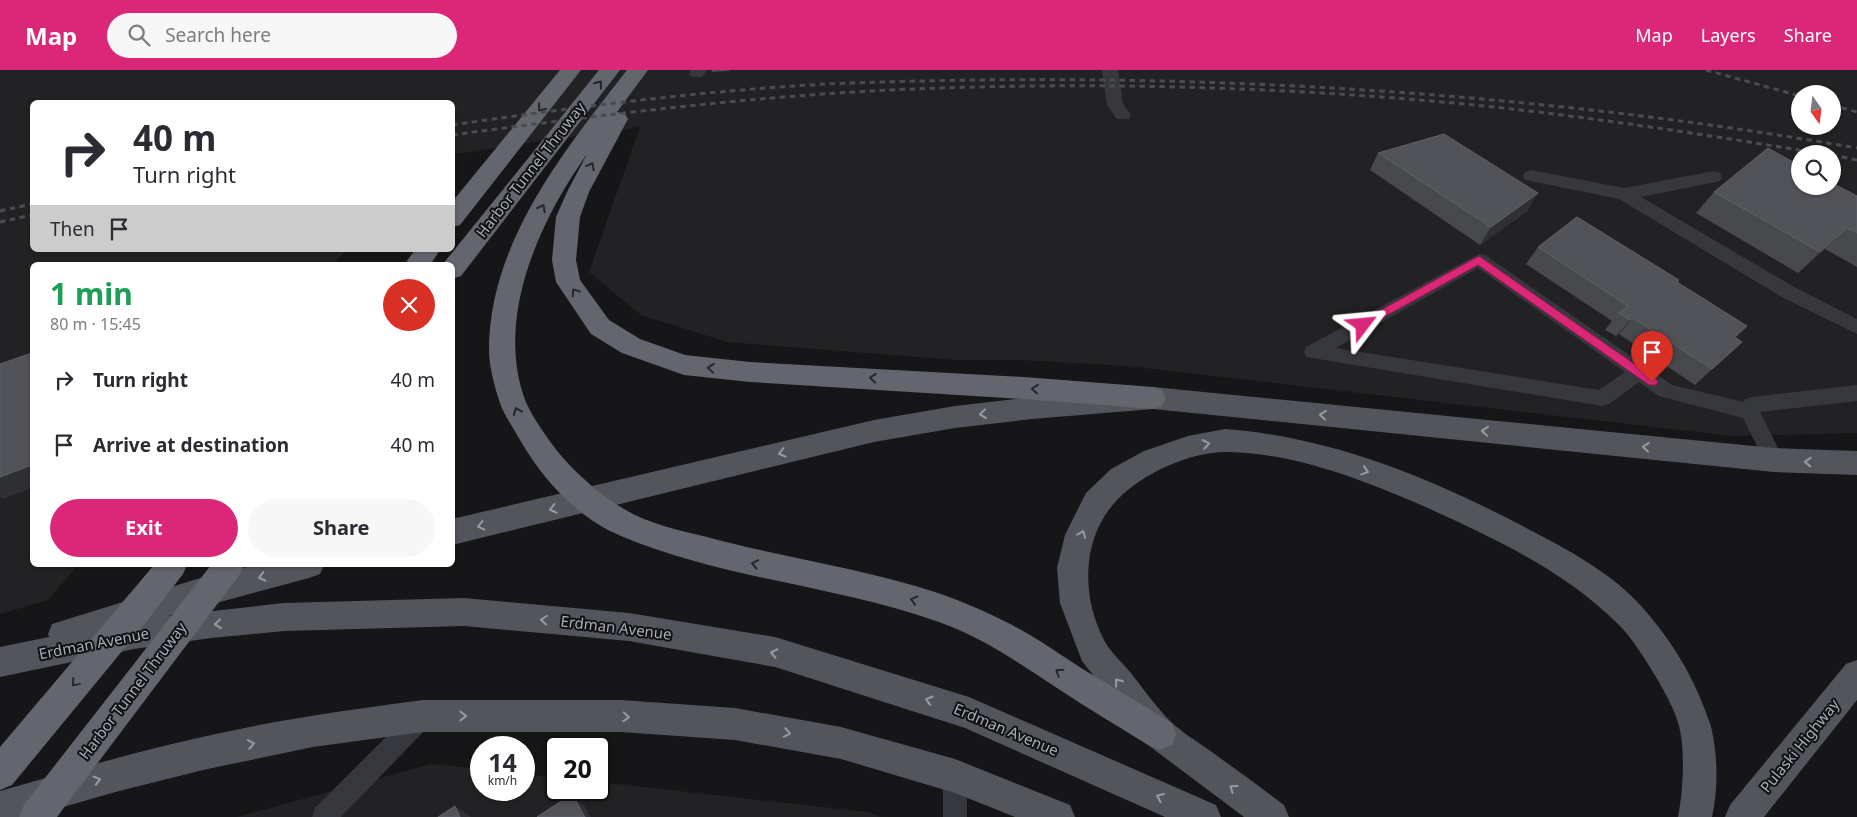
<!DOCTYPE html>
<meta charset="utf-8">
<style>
:root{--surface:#fff;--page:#f7f7f7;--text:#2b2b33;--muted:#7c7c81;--accent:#db2777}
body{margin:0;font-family:"Noto Sans",sans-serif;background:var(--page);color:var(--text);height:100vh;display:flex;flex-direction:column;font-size:19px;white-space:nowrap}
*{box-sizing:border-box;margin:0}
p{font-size:16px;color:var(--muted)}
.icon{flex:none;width:28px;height:28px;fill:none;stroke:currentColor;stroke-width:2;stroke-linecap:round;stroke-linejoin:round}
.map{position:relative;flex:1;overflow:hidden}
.side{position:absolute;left:30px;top:192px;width:425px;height:305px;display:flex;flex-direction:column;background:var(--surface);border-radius:8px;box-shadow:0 1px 4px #0004}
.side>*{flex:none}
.hud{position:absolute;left:30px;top:30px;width:425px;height:152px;border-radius:8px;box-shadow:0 1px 4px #0004;background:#fff;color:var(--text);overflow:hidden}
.needle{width:32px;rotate:166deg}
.tools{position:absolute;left:1791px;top:15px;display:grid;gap:10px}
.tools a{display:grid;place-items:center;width:50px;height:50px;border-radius:50%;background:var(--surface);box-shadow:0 1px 4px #0004;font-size:25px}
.speed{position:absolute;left:470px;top:666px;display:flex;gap:10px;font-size:25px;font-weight:700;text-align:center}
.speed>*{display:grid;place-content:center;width:65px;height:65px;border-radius:50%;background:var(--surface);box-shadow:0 1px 4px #0004;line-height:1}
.speed small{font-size:12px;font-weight:400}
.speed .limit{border:2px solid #111;border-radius:8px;background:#fff;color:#111}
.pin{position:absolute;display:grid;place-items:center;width:42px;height:42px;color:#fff;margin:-51px -21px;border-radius:50% 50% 50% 0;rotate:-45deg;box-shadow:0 0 5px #0007}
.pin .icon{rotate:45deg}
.me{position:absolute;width:55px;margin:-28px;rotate:61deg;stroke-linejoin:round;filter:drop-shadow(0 0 4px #0008)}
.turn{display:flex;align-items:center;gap:18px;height:105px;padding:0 20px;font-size:22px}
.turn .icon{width:65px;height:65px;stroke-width:2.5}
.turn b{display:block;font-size:35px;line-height:42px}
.then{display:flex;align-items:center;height:48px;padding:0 20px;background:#0003;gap:10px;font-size:19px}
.round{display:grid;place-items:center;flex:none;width:52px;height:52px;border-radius:26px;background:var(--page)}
.headline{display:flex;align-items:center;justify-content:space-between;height:85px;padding:0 20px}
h1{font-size:30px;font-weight:700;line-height:38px;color:#1e9e55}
.action{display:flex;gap:10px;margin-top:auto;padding:10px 20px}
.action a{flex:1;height:58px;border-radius:30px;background:var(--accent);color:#fff;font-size:20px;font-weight:700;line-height:58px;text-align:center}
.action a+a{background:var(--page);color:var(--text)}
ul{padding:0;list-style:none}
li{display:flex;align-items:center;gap:15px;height:65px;padding:0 20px}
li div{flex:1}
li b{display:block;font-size:19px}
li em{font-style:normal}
header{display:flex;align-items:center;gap:30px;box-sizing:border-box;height:70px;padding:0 25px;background:var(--accent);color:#fff}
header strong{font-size:24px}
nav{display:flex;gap:28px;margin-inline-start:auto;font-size:18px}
.search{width:350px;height:45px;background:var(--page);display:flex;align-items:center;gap:12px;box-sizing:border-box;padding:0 18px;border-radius:28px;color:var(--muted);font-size:19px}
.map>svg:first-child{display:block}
.built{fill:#222225;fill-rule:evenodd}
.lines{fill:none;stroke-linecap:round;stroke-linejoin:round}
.lane{fill:#37383d;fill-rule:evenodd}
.primary{fill:#53555c;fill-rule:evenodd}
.highway{fill:#63666e;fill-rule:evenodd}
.rail{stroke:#4a4c52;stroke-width:3;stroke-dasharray:5.5 4.5;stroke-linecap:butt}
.wall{fill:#47494d}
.shaded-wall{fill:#2f3033}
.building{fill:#525359;stroke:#5f6168}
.oneway{stroke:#26262a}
.oneway2{stroke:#979ba6}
.route{fill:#db2777;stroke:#8e194d}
.labels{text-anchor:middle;stroke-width:4;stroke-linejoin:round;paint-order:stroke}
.street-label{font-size:15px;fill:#a8adb8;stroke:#111113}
</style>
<header>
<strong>Map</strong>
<div class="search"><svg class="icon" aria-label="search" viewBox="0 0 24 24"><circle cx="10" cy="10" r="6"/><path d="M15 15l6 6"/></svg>Search here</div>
<nav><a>Map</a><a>Layers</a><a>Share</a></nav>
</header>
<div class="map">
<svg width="1857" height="747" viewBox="0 0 1857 747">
<rect width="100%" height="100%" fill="#161618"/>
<g class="built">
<path d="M0 0H1857V363L1732 366 1127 296 1020 290H955L727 272 641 245 589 202 640 57 453 84 452 32H32V180H346L333 195H32V495H78L48 530 0 544ZM1800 24H1832V56H1800ZM1800 84H1832V116H1800Z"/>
<path d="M431 694 481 699V720H524V704L556 708V720H599V712L868 742 881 747H237Z"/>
</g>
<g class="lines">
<g class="lane">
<path d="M691 0H707L702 7H692L689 4Z"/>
<path d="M1102 0H1118L1123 34 1131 45 1129 49H1117L1107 35Z"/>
<path d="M1531 100 1624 118 1714 101 1720 103 1722 107 1720 111 1641 127 1794 217 1857 249V264L1782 227 1619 129 1525 110 1523 106 1525 102Z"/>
<path d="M1479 184 1485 185 1672 315 1744 332 1745 329 1752 327 1857 315V331L1760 342 1784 390 1781 396 1774 398 1767 396 1743 348 1659 326 1639 312 1609 334 1602 336 1306 287 1304 282 1306 277ZM1478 198 1625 302 1599 320 1336 278Z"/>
<path d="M423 634 431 638 435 646 431 654 341 747H312L315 738 415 638Z"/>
<path d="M955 694 964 697 967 706V747H943V706L946 697Z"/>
</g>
<g class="primary">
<path d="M1153 317 1774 378 1857 381V405L1774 402 1153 339 1032 349 955 358 874 372 452 475V449L874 350 955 336 1032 327Z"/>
<path d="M1225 359C1334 367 1438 411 1534 462 1572 482 1614 505 1642 537 1669 567 1691 602 1705 640 1707 646 1711 654 1712 661 1718 689 1718 720 1712 747H1678C1683 723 1685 685 1680 660 1676 641 1665 623 1656 607 1645 589 1633 569 1618 554 1566 502 1496 469 1430 439 1368 412 1296 383 1228 382 1192 381 1143 403 1118 429 1081 467 1081 525 1104 570 1110 582 1122 592 1130 602 1143 618 1156 637 1171 652 1182 662 1196 671 1209 680 1234 698 1259 716 1284 735L1289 747H1244L1148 675 1082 591 1060 533 1057 498 1065 465 1086 423 1111 399 1144 381 1188 366Z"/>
<path d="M255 495H324L320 504 309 508 168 546 284 533 464 528 629 543 775 567 969 627 1216 735 1221 747H1165L965 658 775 597 629 571 464 556 284 561 211 568 134 579 0 607V577L49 567 48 564 52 554 197 509Z"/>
<path d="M1857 590V630L1764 747H1725L1730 735 1846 594Z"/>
<path d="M423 630H621L735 638 841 657 955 689 1070 735 1075 747H1015L955 723 841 689 735 670 621 662H423L313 677 203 700 119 721 28 747H0V721C67 702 134 682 202 667 275 650 349 640 423 630Z"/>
</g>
<g class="highway">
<path d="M560 0H581L460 155 452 157V132Z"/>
<path d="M599 0H620L461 206 452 209V195H443V194Z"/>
<path d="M627 0H648L617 42 625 44 628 49 589 122 580 147 576 190 580 210 609 250 640 269 685 285 750 292 1024 307 1153 317 1162 320 1166 328 1162 336 1153 339 1024 329 750 312 684 305 622 283 591 264 556 212 552 190 556 147 567 122 587 84C539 152 495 247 525 330 532 347 551 374 564 389 586 413 613 436 644 449 664 457 686 462 707 467 784 488 863 498 938 523 970 534 1001 548 1030 565 1047 575 1064 587 1081 598 1111 616 1141 634 1172 653L1176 664 1172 675 1160 680 1148 675C1118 656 1087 638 1057 618 1019 593 982 567 939 552 835 515 723 509 621 466 578 448 543 410 520 370 513 357 503 344 499 330 494 315 489 295 489 280 489 172 565 80 627 0Z"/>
<path d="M415 180H440L430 195H404Z"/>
<path d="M154 495H187L183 504 146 552 12 715 0 720V677Z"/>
<path d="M211 495H244L240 504 57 747H19L24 735Z"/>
</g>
<g class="rail">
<path d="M1706 0 1800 26"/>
<path d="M1832 35 1857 42"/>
<path d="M452 55C576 37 701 21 826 14 1170 0 1517 19 1857 78"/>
<path d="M452 65C614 43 777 23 941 18 1125 12 1311 18 1494 37 1604 49 1714 66 1823 84"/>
<path d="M1832 85 1857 90"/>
<path d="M0 141 32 134"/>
<path d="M0 152 32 145"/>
</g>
</g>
<g class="wall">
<path d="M712 0H729V1L712 2Z"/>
<path d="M1378 83 1538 123 1527 141 1480 175 1370 100Z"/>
<path d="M1714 122 1857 126V197L1825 179 1798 203 1696 143Z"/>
<path d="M1538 177 1679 210 1677 213 1735 267 1742 272 1695 315 1619 264 1616 266 1605 260 1612 251 1526 194Z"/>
</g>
<g class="shaded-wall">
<path d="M1538 123 1527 141 1480 175 1491 157Z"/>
<path d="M1847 158 1825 179 1798 203 1820 182Z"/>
<path d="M1633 248 1619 264 1616 266 1630 250Z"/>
<path d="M1742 272 1725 288 1695 315 1712 299Z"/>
<path d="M32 395V418L3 429 0 427V407Z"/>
<path d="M572 724 584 735 591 747H585Z"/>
<path d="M455 736 471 747H460Z"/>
</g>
<g class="building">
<path d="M1444 64 1538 123 1491 157 1378 83Z"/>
<path d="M1768 78 1800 96V116H1832V113L1857 126V163L1847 158 1820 182 1714 122Z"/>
<path d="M1577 147 1679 210 1677 212 1747 256 1735 267 1742 272 1712 299 1633 248 1630 250 1619 243 1628 236 1538 177Z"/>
<path d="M32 283V395L0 407V294Z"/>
<path d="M572 724 585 747H537Z"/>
<path d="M455 736 460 747H438Z"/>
</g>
<defs><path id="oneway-chevron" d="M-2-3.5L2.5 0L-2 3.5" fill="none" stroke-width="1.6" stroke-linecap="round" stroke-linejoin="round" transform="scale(1.25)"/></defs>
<g class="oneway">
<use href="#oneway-chevron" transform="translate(599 14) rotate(-52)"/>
<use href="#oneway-chevron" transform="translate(541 38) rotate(128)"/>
<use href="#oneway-chevron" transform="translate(591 96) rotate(-62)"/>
<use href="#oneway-chevron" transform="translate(542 138) rotate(-62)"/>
<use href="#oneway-chevron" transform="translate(575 222) rotate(-124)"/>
<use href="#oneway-chevron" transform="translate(711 298) rotate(-174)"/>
<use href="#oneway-chevron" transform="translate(873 308) rotate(-176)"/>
<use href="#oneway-chevron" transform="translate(1035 319) rotate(-175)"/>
<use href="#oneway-chevron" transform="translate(517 341) rotate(-112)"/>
<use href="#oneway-chevron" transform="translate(755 494) rotate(-169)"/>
<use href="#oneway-chevron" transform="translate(914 530) rotate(-164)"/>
<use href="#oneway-chevron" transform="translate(1059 602) rotate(-147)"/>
<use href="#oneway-chevron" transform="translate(75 613) rotate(130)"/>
</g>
<g class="oneway2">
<use href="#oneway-chevron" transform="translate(983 344) rotate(173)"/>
<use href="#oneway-chevron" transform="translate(1323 345) rotate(-174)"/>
<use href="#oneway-chevron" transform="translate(1485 361) rotate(-174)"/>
<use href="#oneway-chevron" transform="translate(1206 374) rotate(-10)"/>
<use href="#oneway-chevron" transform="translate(1646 377) rotate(-174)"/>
<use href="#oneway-chevron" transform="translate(782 383) rotate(166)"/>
<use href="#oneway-chevron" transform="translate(1808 392) rotate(-178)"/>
<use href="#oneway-chevron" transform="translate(1365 401) rotate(18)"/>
<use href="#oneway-chevron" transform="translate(553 439) rotate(166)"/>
<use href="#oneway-chevron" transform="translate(481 456) rotate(167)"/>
<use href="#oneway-chevron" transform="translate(1082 464) rotate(-69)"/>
<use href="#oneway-chevron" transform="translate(262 507) rotate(166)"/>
<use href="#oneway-chevron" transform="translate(544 550) rotate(-175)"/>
<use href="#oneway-chevron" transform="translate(218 554) rotate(174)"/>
<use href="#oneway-chevron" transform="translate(774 583) rotate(-167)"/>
<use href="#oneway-chevron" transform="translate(1118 612) rotate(-128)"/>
<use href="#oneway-chevron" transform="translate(929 630) rotate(-163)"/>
<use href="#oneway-chevron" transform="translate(463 646)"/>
<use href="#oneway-chevron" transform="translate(626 647) rotate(3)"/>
<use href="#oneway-chevron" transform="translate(787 663) rotate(11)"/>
<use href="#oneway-chevron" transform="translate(251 674) rotate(-11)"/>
<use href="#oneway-chevron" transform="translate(97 710) rotate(-16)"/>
<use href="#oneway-chevron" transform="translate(1233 718) rotate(-144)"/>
<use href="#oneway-chevron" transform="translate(1160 727) rotate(-156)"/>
</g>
<path class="route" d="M1479 186 1656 309 1658 312 1656 315H1649L1478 195 1366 257H1359L1357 255 1359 252Z"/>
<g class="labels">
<g class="street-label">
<text transform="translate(531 100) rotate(-52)" y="5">Harbor Tunnel Thruway</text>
<text transform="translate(616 558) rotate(7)" y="5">Erdman Avenue</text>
<text transform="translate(94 574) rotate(-11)" y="5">Erdman Avenue</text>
<text transform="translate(133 621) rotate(-53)" y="5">Harbor Tunnel Thruway</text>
<text transform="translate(1006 660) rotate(23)" y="5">Erdman Avenue</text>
<text transform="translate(1800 676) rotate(-51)" y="5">Pulaski Highway</text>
</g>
</g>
</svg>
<div class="tools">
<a><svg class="needle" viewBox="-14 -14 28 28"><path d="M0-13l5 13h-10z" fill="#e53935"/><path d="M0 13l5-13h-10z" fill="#7c7c81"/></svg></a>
<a><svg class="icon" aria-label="search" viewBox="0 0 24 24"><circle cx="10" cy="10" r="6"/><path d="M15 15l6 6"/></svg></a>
</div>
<div class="speed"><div>14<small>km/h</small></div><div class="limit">20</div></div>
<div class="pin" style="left:1652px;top:312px;background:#d93025"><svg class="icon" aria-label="arrive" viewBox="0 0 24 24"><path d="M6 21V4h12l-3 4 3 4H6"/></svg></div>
<svg class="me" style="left:1363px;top:255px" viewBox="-20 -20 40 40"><path d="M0-17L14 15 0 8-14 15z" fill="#db2777" stroke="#fff" stroke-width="4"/></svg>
<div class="hud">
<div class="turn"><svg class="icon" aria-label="right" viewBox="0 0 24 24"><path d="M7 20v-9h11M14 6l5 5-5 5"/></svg><div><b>40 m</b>Turn right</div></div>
<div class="then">Then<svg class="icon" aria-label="arrive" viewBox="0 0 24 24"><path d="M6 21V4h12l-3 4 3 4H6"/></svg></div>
</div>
<section class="side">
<div class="headline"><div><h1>1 min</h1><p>80 m · 15:45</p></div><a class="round" style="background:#d93025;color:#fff"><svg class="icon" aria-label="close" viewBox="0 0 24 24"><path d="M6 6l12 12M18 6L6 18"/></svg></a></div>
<ul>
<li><svg class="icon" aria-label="right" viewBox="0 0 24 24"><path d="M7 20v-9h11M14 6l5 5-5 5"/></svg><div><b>Turn right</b></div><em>40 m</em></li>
<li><svg class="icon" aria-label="arrive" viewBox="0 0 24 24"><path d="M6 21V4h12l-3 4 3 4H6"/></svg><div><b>Arrive at destination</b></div><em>40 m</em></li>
</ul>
<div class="action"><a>Exit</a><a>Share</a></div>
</section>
</div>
